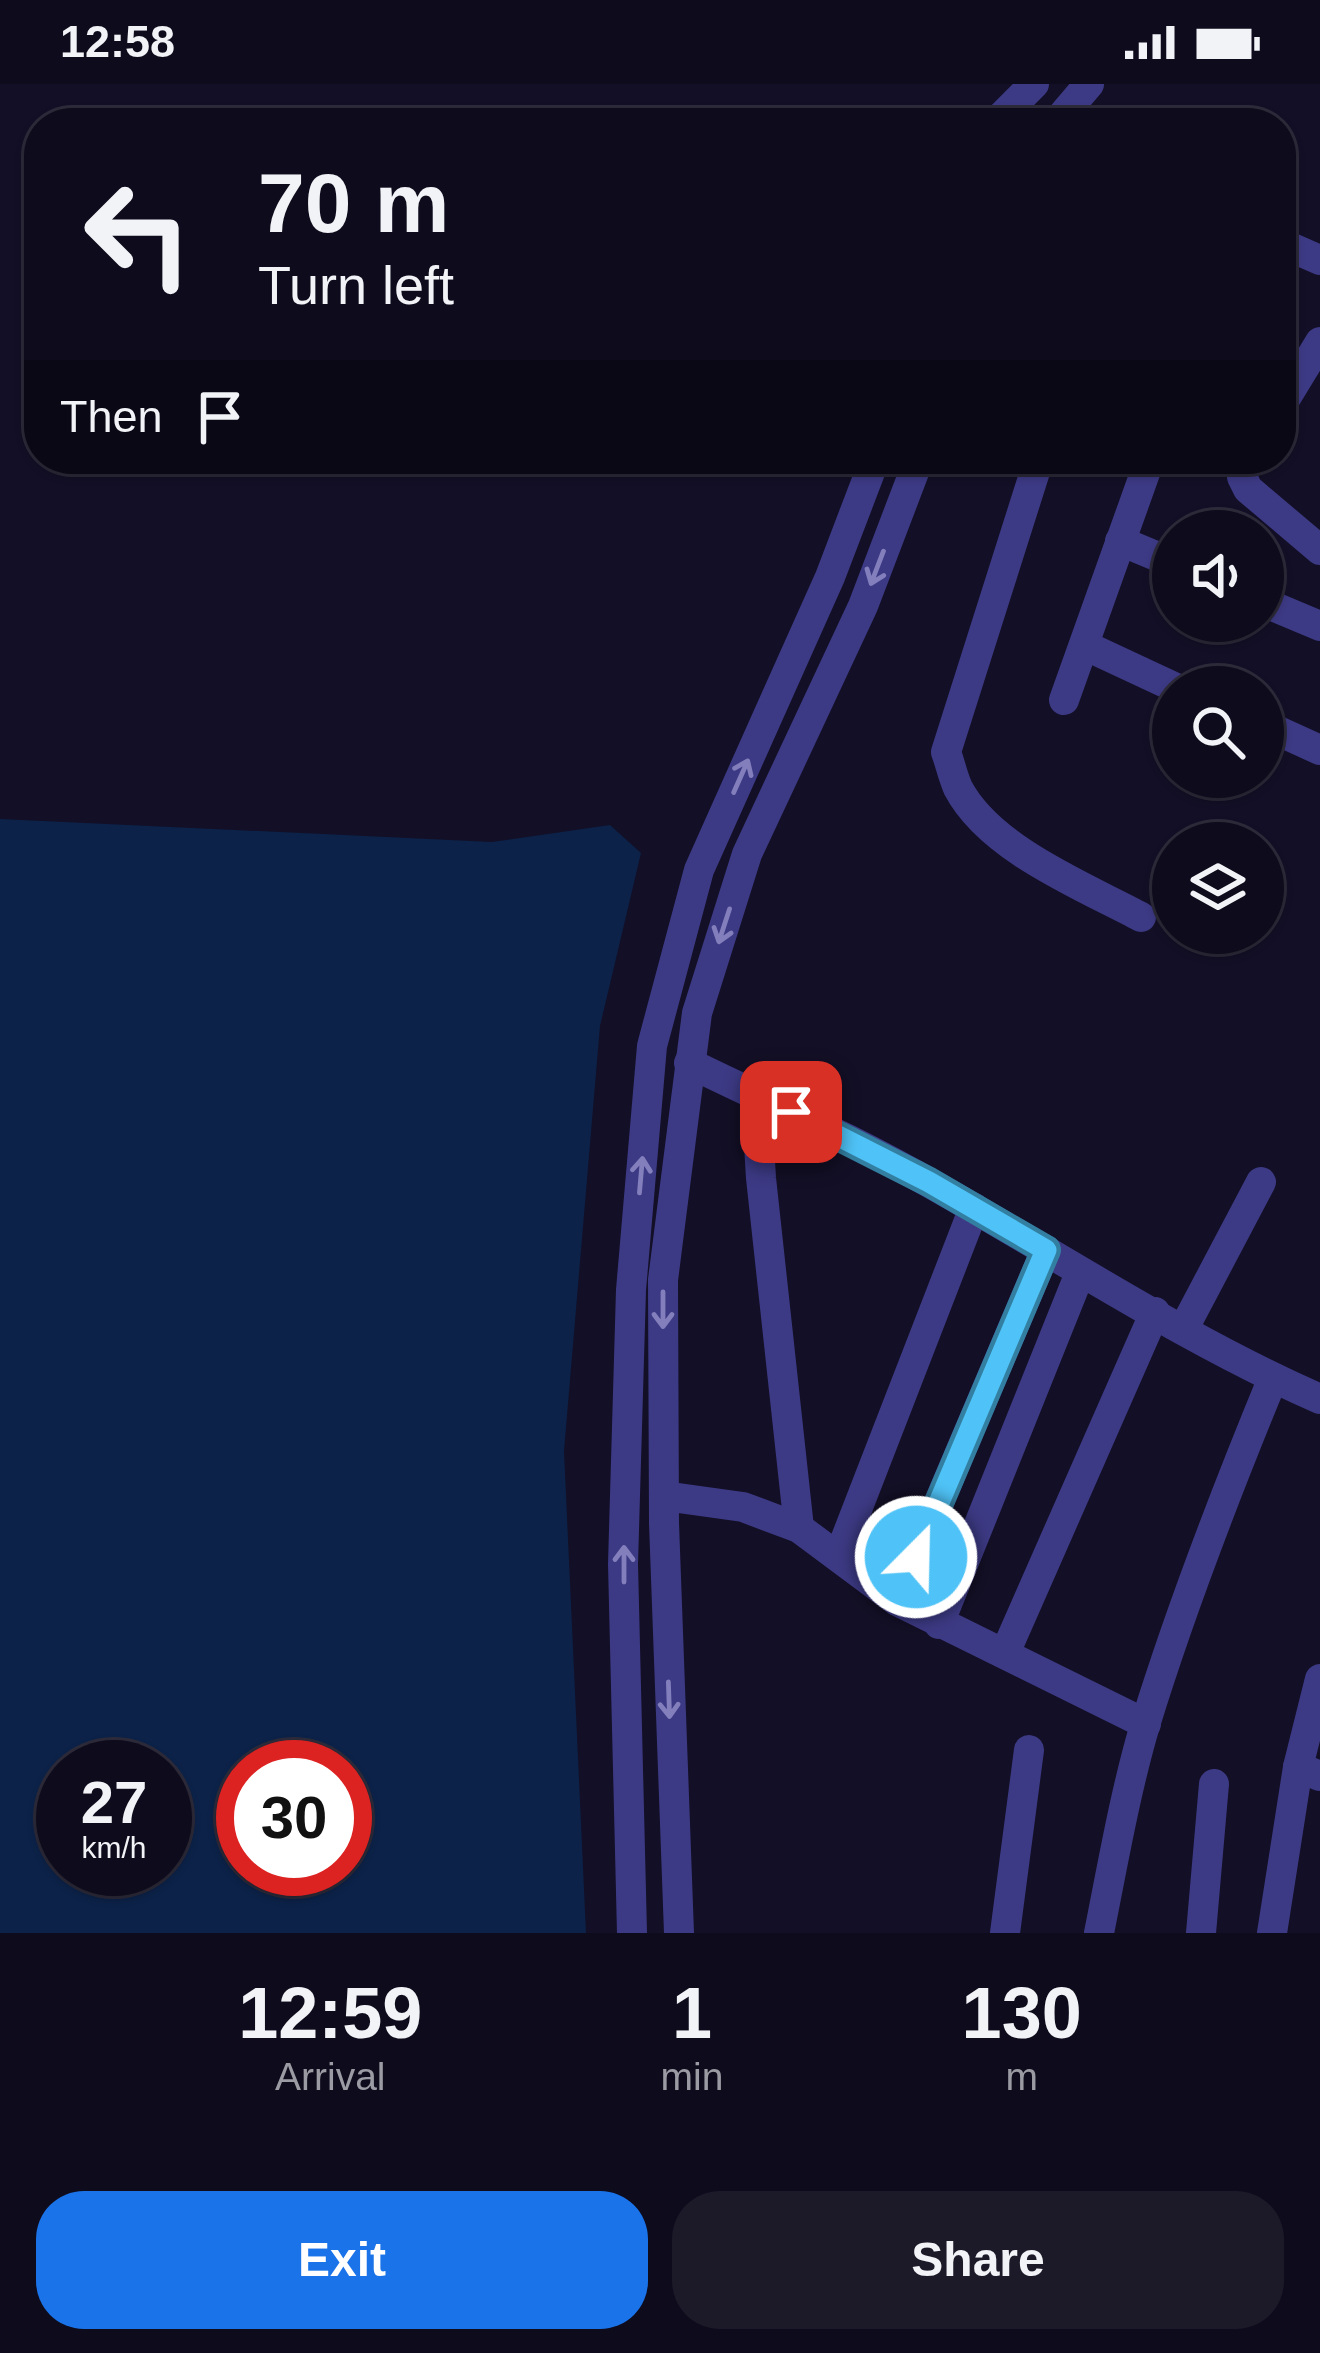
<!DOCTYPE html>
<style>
:root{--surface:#0e0b1c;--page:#1c1929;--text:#f1f3f6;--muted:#9b9ba3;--line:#2e2b3b;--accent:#1a73e8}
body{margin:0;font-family:Arial,sans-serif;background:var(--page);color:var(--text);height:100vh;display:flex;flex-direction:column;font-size:45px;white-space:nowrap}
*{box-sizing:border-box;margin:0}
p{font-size:39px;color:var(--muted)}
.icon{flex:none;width:66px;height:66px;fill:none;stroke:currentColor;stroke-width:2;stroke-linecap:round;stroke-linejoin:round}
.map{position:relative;height:1849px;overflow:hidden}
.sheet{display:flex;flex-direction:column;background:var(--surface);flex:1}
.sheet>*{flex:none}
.hud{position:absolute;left:24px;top:24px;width:1272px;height:366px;border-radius:48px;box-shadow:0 3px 9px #0004,0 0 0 3px var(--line);background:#0e0b1c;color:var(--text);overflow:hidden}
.controls{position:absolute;left:1152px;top:426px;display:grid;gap:24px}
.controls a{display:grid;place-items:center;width:132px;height:132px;border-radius:50%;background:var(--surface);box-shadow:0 3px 9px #0004,0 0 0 3px var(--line);font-size:60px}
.speed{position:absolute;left:36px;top:1656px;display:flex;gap:24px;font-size:60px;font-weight:700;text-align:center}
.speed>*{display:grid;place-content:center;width:156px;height:156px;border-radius:50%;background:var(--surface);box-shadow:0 3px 9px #0004,0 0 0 3px var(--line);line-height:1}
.speed small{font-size:30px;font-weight:400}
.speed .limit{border:18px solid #d22;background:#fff;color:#111}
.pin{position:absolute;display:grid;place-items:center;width:102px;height:102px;color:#fff;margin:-51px;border-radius:24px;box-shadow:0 6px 18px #0006}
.me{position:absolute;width:132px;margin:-66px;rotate:23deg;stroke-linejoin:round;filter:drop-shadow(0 0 9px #0008)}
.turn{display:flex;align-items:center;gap:42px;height:252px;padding:0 36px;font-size:54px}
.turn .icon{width:156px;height:156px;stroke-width:2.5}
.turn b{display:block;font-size:84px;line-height:102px}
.then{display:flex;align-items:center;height:114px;padding:0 36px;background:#0003;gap:24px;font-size:45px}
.eta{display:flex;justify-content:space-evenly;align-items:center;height:204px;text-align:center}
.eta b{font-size:72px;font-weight:800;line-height:84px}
.button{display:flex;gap:24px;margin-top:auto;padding:24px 36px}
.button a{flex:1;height:138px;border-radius:48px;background:var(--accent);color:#fff;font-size:48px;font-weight:800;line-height:138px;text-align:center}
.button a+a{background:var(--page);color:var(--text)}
.status{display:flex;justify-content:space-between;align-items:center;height:84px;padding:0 60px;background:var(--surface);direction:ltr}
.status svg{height:33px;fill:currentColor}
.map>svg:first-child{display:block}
.water{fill:#0c2248;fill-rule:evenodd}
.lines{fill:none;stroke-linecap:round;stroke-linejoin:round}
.minor{stroke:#3d3a85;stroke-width:30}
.oneway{stroke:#837fbc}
.route-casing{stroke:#337fa1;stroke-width:30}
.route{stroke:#4fc3f7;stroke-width:21}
</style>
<div class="status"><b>12:58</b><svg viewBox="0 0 49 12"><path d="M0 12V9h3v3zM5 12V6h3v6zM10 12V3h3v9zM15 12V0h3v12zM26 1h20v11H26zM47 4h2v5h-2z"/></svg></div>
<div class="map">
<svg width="1320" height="1849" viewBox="0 0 1320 1849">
<rect width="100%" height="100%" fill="#130f26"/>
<path class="water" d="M0 735 492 758 610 741 641 769 600 942 564 1367 586 1849H0ZM63 1683H165V1785H63ZM243 1683H345V1785H243Z"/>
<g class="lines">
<g class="minor">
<path d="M995 39 1034 0"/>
<path d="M1056 39 1089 0"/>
<path d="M1281 159 1320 176"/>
<path d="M1281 322 1320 258"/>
<path d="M1039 375 946 668C950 679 953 693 958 704 990 765 1083 802 1141 833"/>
<path d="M1249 375 1242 393 1248 405 1320 466"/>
<path d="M1120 457 1173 479"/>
<path d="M1263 518 1320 542"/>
<path d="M1084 561 1174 603"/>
<path d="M1064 616 1150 375"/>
<path d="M1263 640 1320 666"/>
<path d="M689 979C771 1019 856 1056 935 1102 1062 1174 1186 1256 1320 1315"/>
<path d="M756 1011 761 1094 799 1444"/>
<path d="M1184 1244 1261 1098"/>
<path d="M664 1412 743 1423 799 1444 897 1517 1146 1640"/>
<path d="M839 1472 974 1124"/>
<path d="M897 1517 1046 1166"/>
<path d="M939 1540 1080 1189"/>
<path d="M1005 1569 1155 1228"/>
<path d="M1320 1595 1298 1683 1320 1692"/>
<path d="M632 1849 623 1480 631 1206 652 962 699 786 830 493 875 375"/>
<path d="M679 1849 664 1439 663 1196 697 929 747 770 863 522 919 375"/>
<path d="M1005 1849 1029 1666"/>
<path d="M1099 1849C1113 1779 1125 1709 1145 1641 1181 1524 1226 1408 1273 1294"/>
<path d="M1201 1849 1214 1700"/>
<path d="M1272 1849 1298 1683"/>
</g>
</g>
<defs><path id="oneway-shaft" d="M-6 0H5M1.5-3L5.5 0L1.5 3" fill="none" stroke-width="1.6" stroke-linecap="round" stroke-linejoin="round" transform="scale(3)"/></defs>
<g class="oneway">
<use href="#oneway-shaft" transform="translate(877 484) rotate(111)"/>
<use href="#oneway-shaft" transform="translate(741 692) rotate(-66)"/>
<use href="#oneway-shaft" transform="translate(724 842) rotate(108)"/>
<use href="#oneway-shaft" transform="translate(641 1091) rotate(-85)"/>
<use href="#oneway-shaft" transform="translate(663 1226) rotate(90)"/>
<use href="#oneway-shaft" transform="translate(624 1480) rotate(-90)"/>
<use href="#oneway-shaft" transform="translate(669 1616) rotate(88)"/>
</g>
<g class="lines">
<defs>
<path id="route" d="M791 1028 929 1098 1046 1166 916 1473"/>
</defs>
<use href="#route" class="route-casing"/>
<use href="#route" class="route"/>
</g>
</svg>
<div class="controls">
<a><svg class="icon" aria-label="sound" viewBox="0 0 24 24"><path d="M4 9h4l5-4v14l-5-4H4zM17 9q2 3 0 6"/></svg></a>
<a><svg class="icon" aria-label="search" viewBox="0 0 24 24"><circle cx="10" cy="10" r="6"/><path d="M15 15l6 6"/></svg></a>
<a><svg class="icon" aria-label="layers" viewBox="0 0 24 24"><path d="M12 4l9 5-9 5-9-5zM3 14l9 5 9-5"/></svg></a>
</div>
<div class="speed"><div>27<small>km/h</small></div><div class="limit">30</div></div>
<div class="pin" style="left:791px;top:1028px;background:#d93025"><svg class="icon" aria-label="arrive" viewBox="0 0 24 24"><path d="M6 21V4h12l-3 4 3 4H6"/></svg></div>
<svg class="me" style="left:916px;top:1473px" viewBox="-20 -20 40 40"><circle r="17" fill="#4fc3f7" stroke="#fff" stroke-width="3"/><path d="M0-11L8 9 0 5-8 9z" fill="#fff"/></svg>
<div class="hud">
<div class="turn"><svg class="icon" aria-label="left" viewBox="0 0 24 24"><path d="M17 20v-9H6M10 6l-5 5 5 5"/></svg><div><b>70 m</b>Turn left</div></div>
<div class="then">Then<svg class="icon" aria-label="arrive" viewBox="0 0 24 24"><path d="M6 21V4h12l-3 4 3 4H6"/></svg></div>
</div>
</div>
<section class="sheet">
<div class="eta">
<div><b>12:59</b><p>Arrival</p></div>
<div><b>1</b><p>min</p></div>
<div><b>130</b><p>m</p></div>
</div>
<div class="button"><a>Exit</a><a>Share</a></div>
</section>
